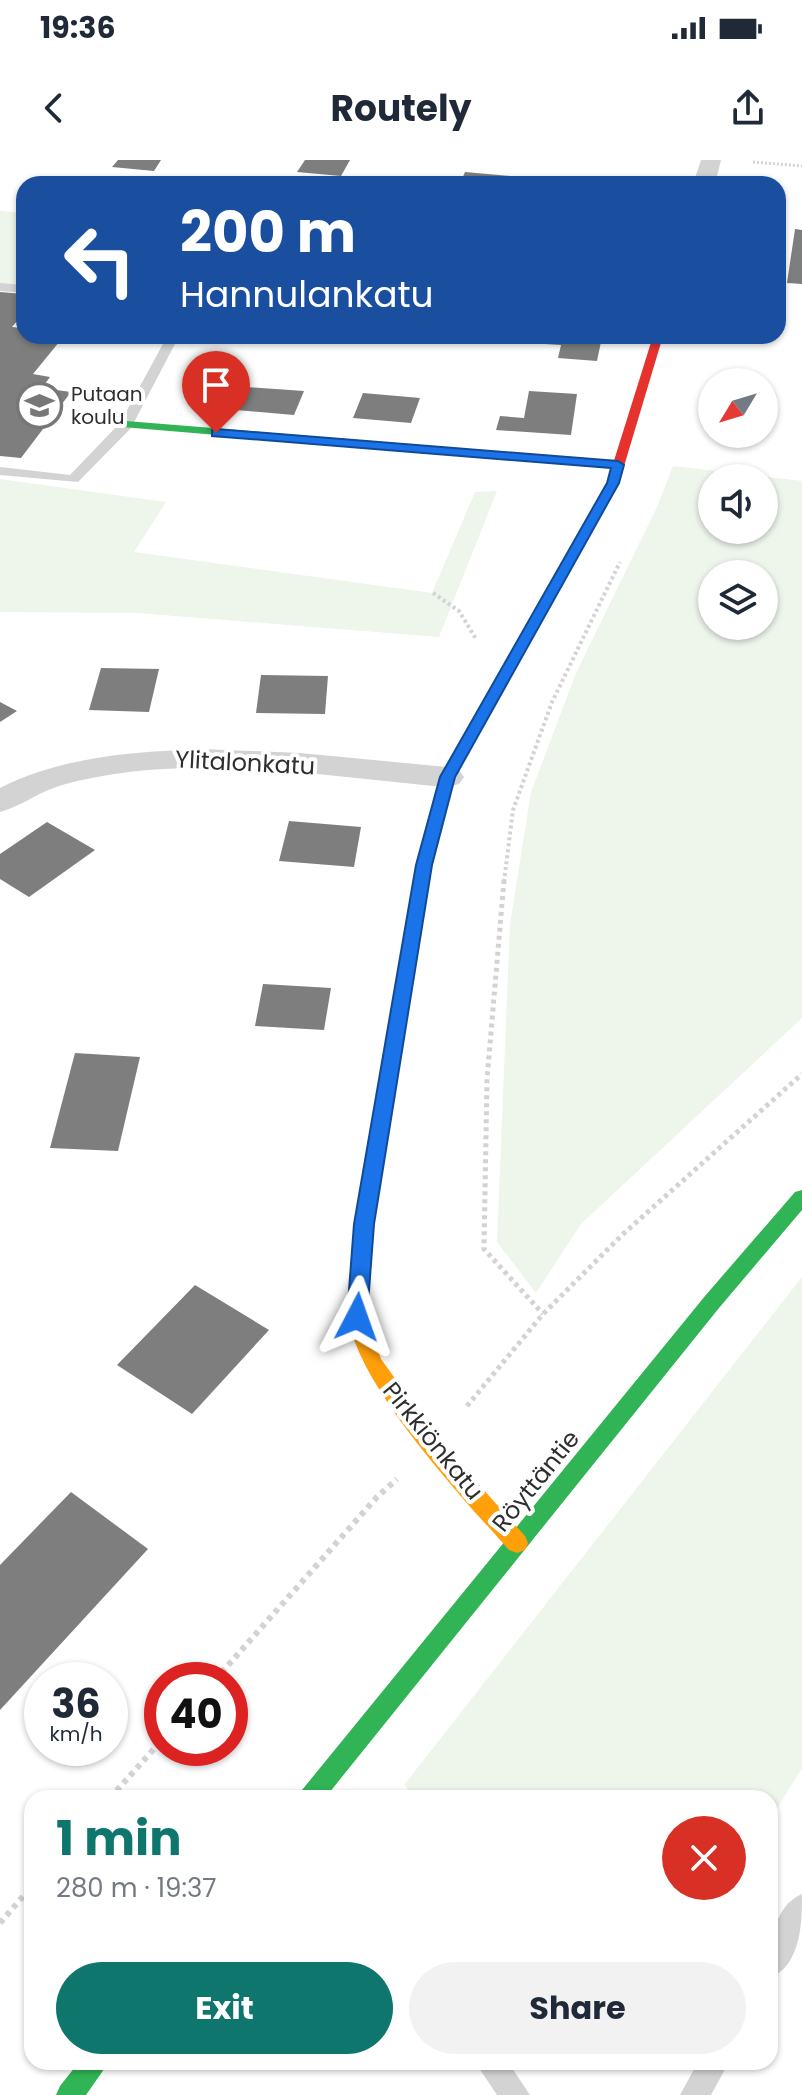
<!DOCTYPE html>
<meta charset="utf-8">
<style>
:root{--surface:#fff;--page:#f2f2f3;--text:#1f2937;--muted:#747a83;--accent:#0f766e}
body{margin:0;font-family:Poppins,sans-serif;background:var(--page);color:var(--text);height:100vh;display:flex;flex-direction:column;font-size:30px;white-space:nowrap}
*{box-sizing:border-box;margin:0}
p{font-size:26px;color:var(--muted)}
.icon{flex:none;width:44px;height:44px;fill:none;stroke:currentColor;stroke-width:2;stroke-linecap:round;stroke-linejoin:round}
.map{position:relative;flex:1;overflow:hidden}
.sheet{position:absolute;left:24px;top:1630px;width:754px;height:280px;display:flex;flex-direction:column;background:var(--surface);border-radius:24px;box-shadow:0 2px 6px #0004}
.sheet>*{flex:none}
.hud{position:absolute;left:16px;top:16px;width:770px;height:168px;border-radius:24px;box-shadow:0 2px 6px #0004;background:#1a4fa0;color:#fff;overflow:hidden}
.needle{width:52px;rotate:232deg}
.controls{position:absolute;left:698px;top:208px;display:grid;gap:16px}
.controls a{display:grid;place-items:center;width:80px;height:80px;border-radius:50%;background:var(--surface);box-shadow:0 2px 6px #0004;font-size:40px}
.speed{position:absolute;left:24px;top:1502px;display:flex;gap:16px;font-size:40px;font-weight:700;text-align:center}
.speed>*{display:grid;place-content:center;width:104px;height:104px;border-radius:50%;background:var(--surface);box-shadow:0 2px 6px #0004;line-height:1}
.speed small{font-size:20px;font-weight:400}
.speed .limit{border:12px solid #d22;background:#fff;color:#111}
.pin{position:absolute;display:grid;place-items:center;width:68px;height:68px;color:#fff;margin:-82px -34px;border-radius:50% 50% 50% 0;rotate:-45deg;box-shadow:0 0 8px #0007}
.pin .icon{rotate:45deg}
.me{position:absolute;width:88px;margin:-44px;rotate:4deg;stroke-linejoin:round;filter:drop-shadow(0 0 6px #0008)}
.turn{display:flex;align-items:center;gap:28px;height:168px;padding:0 32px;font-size:36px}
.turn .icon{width:104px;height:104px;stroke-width:2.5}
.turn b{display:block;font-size:56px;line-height:68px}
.round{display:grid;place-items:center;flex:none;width:84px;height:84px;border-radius:42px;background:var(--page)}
.head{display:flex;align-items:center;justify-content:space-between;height:136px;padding:0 32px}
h1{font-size:48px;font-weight:700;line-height:60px;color:var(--accent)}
.action{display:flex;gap:16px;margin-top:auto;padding:16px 32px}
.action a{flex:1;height:92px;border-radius:48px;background:var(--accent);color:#fff;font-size:32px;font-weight:700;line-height:92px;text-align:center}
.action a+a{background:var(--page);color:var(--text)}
.status{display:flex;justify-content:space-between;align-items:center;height:56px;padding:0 40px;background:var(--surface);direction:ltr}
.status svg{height:22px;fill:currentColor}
header{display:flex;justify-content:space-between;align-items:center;height:104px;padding:0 32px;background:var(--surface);font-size:36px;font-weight:700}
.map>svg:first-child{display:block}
.green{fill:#eef5eb;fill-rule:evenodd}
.building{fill:#7e7e7e}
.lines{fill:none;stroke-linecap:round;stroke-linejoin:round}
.path-far3{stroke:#d3d3d3;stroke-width:3;stroke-dasharray:2 2;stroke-linecap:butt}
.path-far2{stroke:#d3d3d3;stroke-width:4;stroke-dasharray:3 3;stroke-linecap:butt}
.path-far1{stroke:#d3d3d3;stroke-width:5;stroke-dasharray:4 4;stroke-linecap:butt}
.path{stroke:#d3d3d3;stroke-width:6;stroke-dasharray:5 5;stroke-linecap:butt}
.lane{fill:#d3d3d3;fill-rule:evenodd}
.street{fill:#d3d3d3;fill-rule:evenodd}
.fast{fill:#30b455;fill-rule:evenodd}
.slow{fill:#ff9f0a;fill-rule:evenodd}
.jam{fill:#e5322d;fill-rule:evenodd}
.route{fill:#1a73e8;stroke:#114b97;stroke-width:2}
.labels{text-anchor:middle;stroke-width:8;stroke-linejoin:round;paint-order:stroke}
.far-poi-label{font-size:20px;fill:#2e2e2e;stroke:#fff;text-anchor:start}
.street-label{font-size:24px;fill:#2e2e2e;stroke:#fff}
</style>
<div class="status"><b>19:36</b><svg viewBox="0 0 49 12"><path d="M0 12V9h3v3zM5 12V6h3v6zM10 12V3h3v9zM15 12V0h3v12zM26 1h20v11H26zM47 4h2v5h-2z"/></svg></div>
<header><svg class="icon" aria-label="back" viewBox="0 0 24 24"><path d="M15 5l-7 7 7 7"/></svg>Routely<svg class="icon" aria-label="share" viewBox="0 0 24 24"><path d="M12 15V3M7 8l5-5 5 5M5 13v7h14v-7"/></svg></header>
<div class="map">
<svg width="802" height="1935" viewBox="0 0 802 1935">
<rect width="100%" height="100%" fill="#fff"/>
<g class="green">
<path d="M0 51 24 53V126L0 124Z"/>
<path d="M673 306 802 321V858L581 1064 536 1133 497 1082 510 764 531 632 576 513 657 347ZM764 318V370H712V318ZM764 414V466H712V414Z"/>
<path d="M0 319 166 342 134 392 432 433 475 332 497 331 439 477 137 453 0 452Z"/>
<path d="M802 1117V1608L770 1660V1638H416L404 1625Z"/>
</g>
<g class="building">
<path d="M118 0H161L154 11 112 7Z"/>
<path d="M305 0H350L341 16 297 12Z"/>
<path d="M465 12 581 22V24H460Z"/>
<path d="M795 69 802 70V124L787 123Z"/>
<path d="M0 132 24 134V153L12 167 24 168V176H64L33 214 50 217 42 228 71 232 21 298 0 296Z"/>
<path d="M547 176 602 177 597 201 558 198 561 185 545 184Z"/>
<path d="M247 227 304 231 294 255 236 250Z"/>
<path d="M529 231 577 234 571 275 496 270 500 256 524 258Z"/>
<path d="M363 233 420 238 411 263 353 258Z"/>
<path d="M101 508 159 509 149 552 89 550Z"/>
<path d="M261 515 328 516 325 554 256 553Z"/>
<path d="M0 542 17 551 0 562Z"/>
<path d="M289 661 361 667 354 707 279 701Z"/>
<path d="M47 662 95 690 29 737 0 719V694Z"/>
<path d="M263 824 331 828 324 870 255 866Z"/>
<path d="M75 893 140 897 118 991 50 988Z"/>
<path d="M195 1125 269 1170 192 1254 117 1205Z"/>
<path d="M71 1332 148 1389 0 1550V1405Z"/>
</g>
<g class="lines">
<path class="path-far3" d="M753 2 802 6"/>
<g class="path-far2">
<path d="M433 433 459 451 476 479"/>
<path d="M504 722 513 650 552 542 620 402"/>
</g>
<g class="path-far1">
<path d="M504 720 487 919 484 1089 543 1154"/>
<path d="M467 1246 543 1154 622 1075 802 914"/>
</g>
<g class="path">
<path d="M215 1520 377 1337 397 1319"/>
<path d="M110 1638 162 1580"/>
<path d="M0 1763 32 1726"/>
</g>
<g class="lane">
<path d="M0 123 24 125V133L0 131Z"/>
<path d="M162 176H174L176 182 131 268 78 322 0 315V307L70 315 120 263 164 182Z"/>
<path d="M802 1734C802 1763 801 1805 770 1818 770 1789 771 1747 802 1734Z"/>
<path d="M475 1902H508L530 1935H497Z"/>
<path d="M698 1902H729L711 1935H680Z"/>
</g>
<g class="street">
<path d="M701 0H721L715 24H693Z"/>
<path d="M202 589 300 593 447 607 459 610 464 617 459 624 447 627C322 616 185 591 62 625 40 631 22 646 0 652V628C63 596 133 592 202 589Z"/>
</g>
<g class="fast">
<path d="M126 261 618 301 624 305 618 309 122 267 120 265Z"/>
<path d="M490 537 497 541 454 617 432 705 373 1064 369 1134 366 1140 359 1142 352 1140 349 1134 355 1064 416 705 440 617 483 541Z"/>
<path d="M802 1030V1050L719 1148 325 1638H298L302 1630 705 1136 795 1032Z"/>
<path d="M79 1902H109L86 1935H56L60 1926Z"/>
</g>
<path class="slow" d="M359 1126 366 1128 369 1134 367 1157 381 1199 440 1281 525 1376 528 1383 525 1390 517 1393 509 1390C469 1344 321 1191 352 1128Z"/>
<path class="jam" d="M653 176H663L619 323 497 541 495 544H485L483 541 607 323Z"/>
</g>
<path class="route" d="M216 269 618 301 624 305 619 323 455 617 432 705 374 1064 367 1157 364 1163 357 1165 350 1163 347 1157 354 1064 416 705 440 617 607 323 611 308 212 276V270Z"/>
<defs>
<symbol id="school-ring" viewBox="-11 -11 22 22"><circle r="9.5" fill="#fff" stroke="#777" stroke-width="1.5"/><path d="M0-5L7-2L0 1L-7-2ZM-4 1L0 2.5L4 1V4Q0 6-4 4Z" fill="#777"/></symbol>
</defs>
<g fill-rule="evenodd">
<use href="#school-ring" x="14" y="220" width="51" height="51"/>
</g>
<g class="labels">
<g class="far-poi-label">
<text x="71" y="241">Putaan<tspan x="71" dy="23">koulu</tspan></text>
</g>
<g class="street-label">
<text transform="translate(245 603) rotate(3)" y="8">Ylitalonkatu</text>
<text transform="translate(433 1281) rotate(51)" y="8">Pirkkiönkatu</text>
<text transform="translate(536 1321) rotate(-51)" y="8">Röyttäntie</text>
</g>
</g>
</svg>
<div class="controls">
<a><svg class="needle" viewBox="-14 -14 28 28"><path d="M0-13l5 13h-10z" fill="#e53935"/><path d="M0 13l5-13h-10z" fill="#747a83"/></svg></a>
<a><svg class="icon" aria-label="sound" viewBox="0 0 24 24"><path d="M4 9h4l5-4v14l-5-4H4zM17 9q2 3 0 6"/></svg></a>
<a><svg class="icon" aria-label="layers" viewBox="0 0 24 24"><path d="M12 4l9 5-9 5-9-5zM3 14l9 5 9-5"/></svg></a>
</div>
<div class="speed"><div>36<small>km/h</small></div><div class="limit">40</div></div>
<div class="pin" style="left:216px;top:273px;background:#d93025"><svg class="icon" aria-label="arrive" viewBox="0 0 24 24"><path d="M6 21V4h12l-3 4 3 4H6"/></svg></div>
<svg class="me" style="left:357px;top:1157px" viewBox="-20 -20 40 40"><path d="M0-17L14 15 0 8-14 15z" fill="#1a73e8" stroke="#fff" stroke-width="4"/></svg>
<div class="hud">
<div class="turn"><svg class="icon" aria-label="left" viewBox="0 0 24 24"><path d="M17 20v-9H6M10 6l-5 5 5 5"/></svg><div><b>200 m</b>Hannulankatu</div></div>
</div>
<section class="sheet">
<div class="head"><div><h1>1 min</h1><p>280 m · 19:37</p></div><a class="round" style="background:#d93025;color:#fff"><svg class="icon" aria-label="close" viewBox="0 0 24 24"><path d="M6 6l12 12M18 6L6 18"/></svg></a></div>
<div class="action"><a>Exit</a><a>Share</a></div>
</section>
</div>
